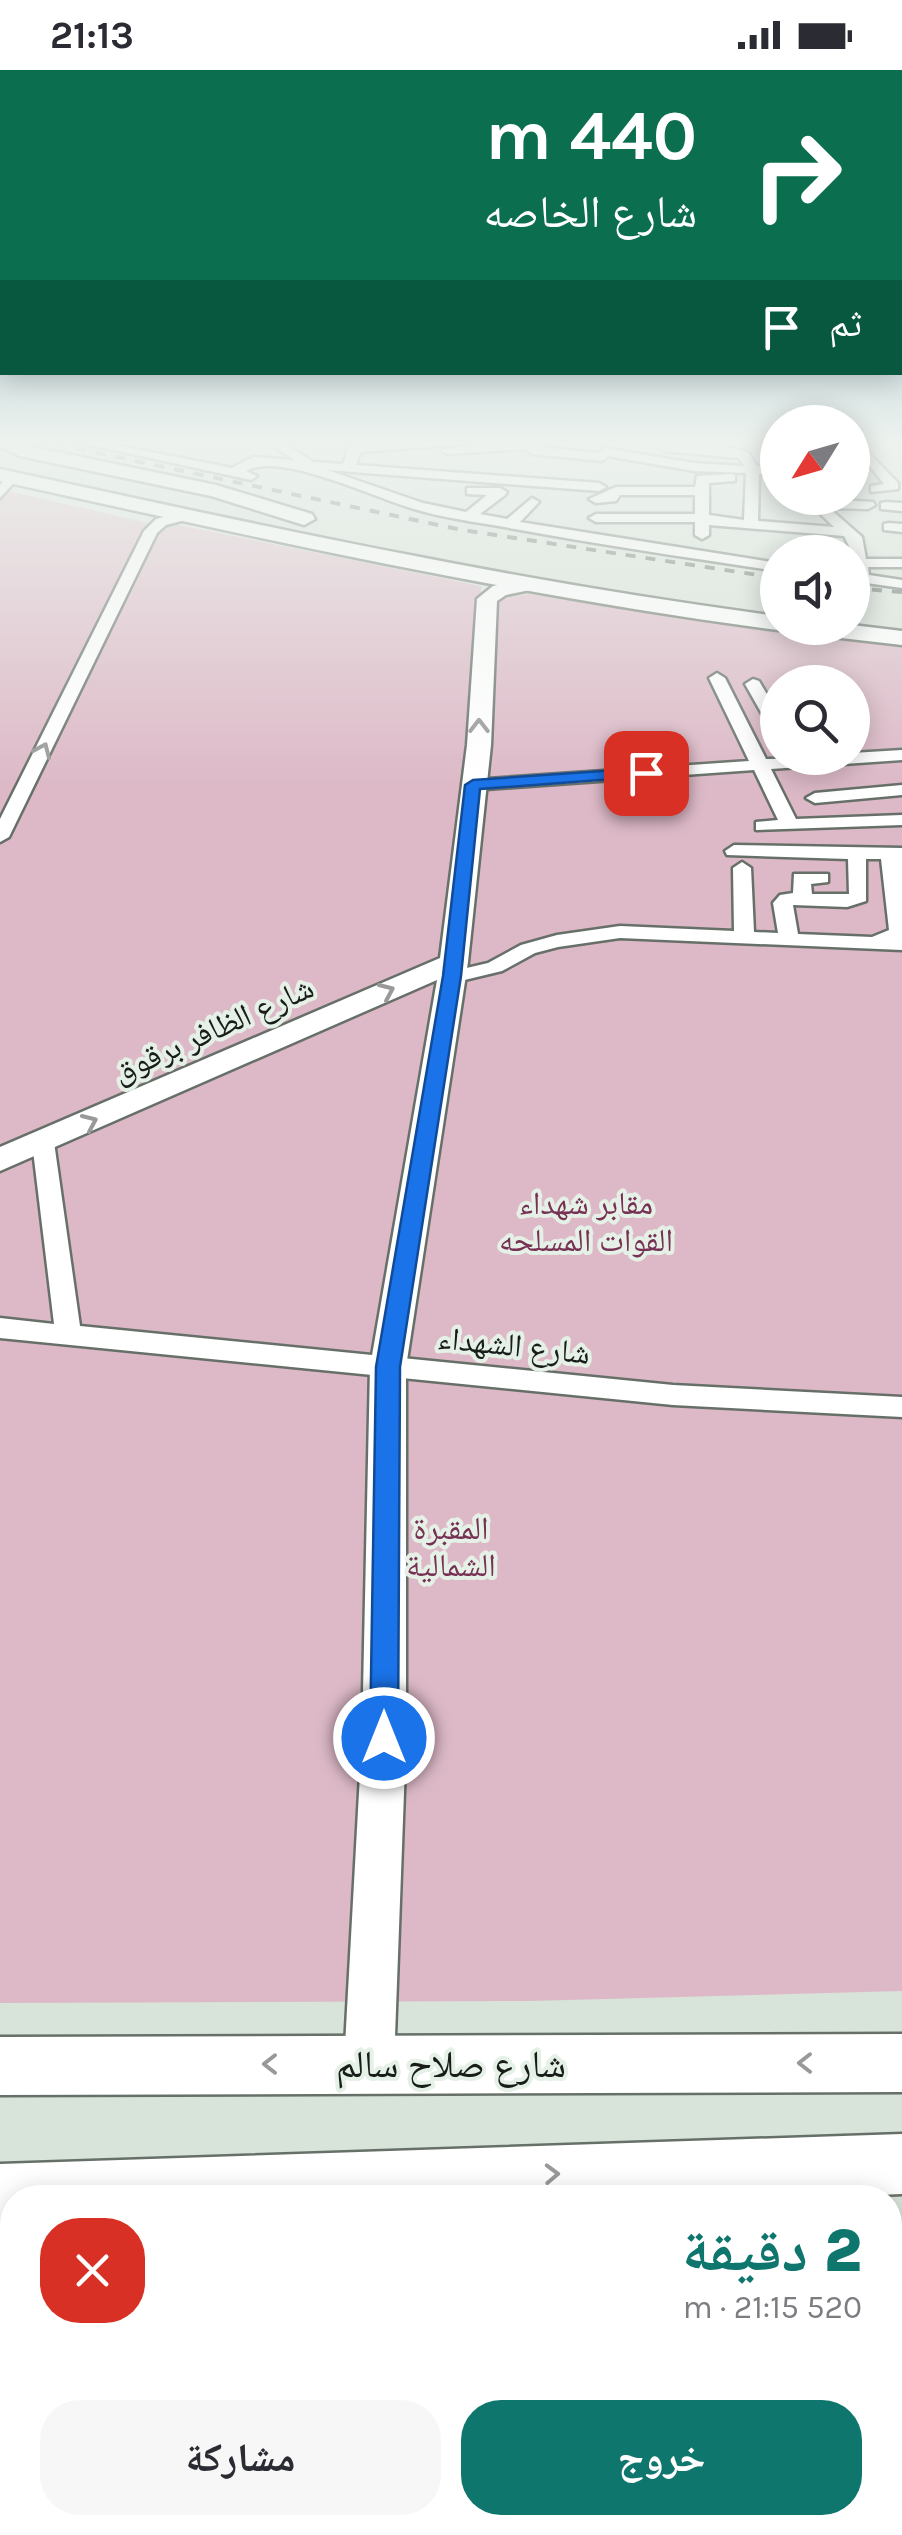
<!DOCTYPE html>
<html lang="ar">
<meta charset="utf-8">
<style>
:root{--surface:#fff;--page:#f7f7f7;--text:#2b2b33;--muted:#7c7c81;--accent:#0f766e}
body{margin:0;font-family:Karla,"Noto Naskh Arabic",sans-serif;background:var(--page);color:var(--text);direction:rtl;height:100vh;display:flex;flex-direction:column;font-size:38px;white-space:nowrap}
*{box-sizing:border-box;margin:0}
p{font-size:32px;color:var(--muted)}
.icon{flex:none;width:55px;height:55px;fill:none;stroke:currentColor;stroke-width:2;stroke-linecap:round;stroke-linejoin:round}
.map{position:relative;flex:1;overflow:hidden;direction:ltr}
.panel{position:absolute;left:0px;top:2115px;width:902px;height:350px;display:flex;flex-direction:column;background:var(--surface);border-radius:40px 40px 0 0;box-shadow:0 5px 25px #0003;direction:rtl}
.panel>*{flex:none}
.hud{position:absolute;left:0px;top:0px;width:902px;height:305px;box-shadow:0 5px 25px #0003;direction:rtl;background:#0b6e4f;color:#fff;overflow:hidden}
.needle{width:65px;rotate:233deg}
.controls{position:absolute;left:760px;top:335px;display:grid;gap:20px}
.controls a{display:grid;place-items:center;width:110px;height:110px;border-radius:50%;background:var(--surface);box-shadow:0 5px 25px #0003;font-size:50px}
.pin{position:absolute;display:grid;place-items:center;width:85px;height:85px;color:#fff;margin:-42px;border-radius:20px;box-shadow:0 5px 15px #0006}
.me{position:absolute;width:110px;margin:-55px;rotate:0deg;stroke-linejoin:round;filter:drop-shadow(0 0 8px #0008)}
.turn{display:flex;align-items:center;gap:35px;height:210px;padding:0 40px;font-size:45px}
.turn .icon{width:130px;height:130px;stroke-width:2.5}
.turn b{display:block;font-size:70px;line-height:85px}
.then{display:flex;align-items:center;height:95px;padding:0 40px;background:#0003;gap:20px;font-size:38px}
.round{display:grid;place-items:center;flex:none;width:105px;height:105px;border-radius:40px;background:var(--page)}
.headline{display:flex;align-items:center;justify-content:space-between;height:170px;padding:0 40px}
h1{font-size:60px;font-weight:800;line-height:75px;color:var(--accent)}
.action{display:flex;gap:20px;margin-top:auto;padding:20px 40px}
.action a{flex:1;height:115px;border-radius:40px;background:var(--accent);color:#fff;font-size:40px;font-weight:800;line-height:115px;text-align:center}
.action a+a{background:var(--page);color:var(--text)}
.status{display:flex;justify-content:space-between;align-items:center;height:70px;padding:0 50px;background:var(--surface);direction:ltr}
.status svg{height:28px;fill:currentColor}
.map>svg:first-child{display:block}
.green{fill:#ddb9c7;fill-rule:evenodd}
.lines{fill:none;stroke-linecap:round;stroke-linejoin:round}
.minor-casing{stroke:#677068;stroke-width:5}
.secondary-casing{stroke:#677068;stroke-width:5}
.trunk-casing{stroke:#677068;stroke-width:5}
.minor{fill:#fff;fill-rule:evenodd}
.secondary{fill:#fff;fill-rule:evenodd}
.trunk{fill:#fff;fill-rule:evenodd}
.rail{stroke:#646a65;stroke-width:4;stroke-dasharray:10 10;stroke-linecap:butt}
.oneway{stroke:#989998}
.route{fill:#1a73e8;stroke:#114b97;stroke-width:2.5}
.labels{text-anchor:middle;stroke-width:8;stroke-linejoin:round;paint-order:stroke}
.street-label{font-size:32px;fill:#191d1a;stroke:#e5f0e7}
.park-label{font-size:32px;fill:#773153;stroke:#e5f0e7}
.near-street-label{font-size:38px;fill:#191d1a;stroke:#e5f0e7}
</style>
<div class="status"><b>21:13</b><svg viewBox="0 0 49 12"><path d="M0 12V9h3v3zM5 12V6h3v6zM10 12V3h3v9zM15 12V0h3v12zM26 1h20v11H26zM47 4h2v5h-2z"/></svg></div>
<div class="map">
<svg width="902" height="2465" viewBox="0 0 902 2465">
<rect width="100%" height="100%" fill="#d8e3d9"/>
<path class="green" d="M0 419 147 453 154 450 481 516V524L505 528 529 524 730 555 902 575V1921L529 1931 0 1933ZM778 612H852V688H778Z"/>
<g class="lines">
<defs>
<g id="minor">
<path d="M68 370H91L232 398 253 387 294 390 266 370H280L313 392 343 394 348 379 354 375 470 370 464 374 360 382 356 395 599 413 606 417 599 421 327 400 423 433 466 442 487 425 467 424V418H500L507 422 505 425 480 444 507 449 532 428 539 432 520 452 778 493V501C690 488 602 475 515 459 480 452 445 449 411 438 373 427 278 381 246 401L257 406 251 410Z"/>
<path d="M706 370H718L722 376 748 382 757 396 778 397V405L759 404 758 451 834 457 804 428 873 432 875 435 868 439 829 438 862 467 866 489H902V497H868L869 505 902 510V518L852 511V482L844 466 709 455V465L702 469 695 465V452H596L589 448 596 444H695V425H620L616 431 596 433 589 429 616 417H695L697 406 730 404 735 405V411L709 413V445L744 450 746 403 694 401 608 386 602 391 532 384 526 379 447 384 441 380 499 371 536 372 541 377 599 383 605 378 694 393 744 396 739 388 664 381 658 377 664 373 709 375Z"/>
<path d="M867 381 898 413V419L871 422V416L884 414 861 385Z"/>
<path d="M7 405 18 408 0 428V415Z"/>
<path d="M886 432 902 433V441L881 439V433Z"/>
<path d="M184 442 189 443V449L166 455 157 463 9 767 0 772V749L144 461 156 449Z"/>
<path d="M889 453 902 454V462L884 460V454Z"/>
<path d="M717 603 725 608 766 689 852 688V683L902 680V690L771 699 796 749 902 745V755L756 760V752L778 750 754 700 473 720 464 715 473 710 749 691 709 608Z"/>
<path d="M753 609 759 611 778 643V663L770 658 745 614Z"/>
<path d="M902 715V725L815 733 806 728 815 723Z"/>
<path d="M734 775 902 778V880L620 868 558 877 535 883 502 901 452 913 442 907 445 903 488 893 521 875 557 865 620 856 734 861 733 798 742 792 751 798 754 862 778 863 773 833 780 825 793 823 794 804H828V812L811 814 812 824H849L848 789 727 785 725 781ZM866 789H881L889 860 872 867 798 864 793 835 847 837 866 831Z"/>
<path d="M43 1064 54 1072 80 1256 673 1315 902 1327V1347L673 1335 0 1268V1248L54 1254 32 1072Z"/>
<path d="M575 2452H619L625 2465H580Z"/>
</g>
<path id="secondary" d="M528 509 535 511V519L506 525 497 531 491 675 468 892 406 1297V1668L394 1994 387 2012 369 2019 351 2012 344 1994 362 1668 370 1297 437 910 0 1101V1077L440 888 467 675 477 529 493 516Z"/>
<g id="trunk">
<path d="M0 370H16L33 377 216 415 312 444 315 449 304 455 211 426 20 386 0 377Z"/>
<path d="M0 399C258 455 516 512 778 546V558H787L778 560C516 526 258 468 0 411Z"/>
<path d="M852 555 902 561V575L815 565 803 558Z"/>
<path d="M902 1964V2022L0 2025V1967Z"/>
<path d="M902 2064V2124L801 2128H12V2154H0V2094Z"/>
</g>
</defs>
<use href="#minor" class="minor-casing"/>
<use href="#secondary" class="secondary-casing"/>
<use href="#trunk" class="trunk-casing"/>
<use href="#minor" class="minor"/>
<use href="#secondary" class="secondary"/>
<use href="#trunk" class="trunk"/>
<g class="rail">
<path d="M37 370 462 460 778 508"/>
<path d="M852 518 902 522"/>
</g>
</g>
<defs><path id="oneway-chevron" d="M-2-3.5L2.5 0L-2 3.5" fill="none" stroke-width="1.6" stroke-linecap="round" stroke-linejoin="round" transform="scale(2.5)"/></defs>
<g class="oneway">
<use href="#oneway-chevron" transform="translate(479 656) rotate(-90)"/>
<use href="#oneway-chevron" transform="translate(43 680) rotate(-66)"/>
<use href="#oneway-chevron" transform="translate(387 921) rotate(-24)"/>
<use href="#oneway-chevron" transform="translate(90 1052) rotate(-24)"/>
<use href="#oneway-chevron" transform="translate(805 1993) rotate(180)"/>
<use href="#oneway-chevron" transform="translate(270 1994) rotate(180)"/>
<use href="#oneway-chevron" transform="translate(552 2104) rotate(-2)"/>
</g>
<linearGradient id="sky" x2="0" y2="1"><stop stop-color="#73a6b6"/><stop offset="0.52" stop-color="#edf2ee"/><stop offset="1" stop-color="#edf2ee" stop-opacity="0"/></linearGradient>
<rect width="902" height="715" fill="url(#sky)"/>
<path class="route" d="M646 698 654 703 652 706 480 719 461 906 400 1297 398 1668 394 1677 384 1681 374 1677 370 1668 376 1297 443 906 465 715 473 710Z"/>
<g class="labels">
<g class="street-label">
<text transform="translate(213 959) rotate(-24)" y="11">شارع الظافر برقوق</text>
<text transform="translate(514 1275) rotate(6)" y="11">شارع الشهداء</text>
</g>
<g class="park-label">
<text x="586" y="1144">مقابر شهداء<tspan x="586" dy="37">القوات المسلحه</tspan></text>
<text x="451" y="1469">المقبرة<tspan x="451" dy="37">الشمالية</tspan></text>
</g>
<g class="near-street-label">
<text x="451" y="2007">شارع صلاح سالم</text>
</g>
</g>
</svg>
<div class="controls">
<a><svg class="needle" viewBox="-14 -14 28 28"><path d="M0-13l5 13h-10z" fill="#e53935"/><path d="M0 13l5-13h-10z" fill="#7c7c81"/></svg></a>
<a><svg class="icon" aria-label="sound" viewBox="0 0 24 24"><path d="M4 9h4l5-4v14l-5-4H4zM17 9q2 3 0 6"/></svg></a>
<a><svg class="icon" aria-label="search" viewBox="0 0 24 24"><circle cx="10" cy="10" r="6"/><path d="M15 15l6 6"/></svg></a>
</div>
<div class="pin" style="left:646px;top:703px;background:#d93025"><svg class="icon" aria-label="arrive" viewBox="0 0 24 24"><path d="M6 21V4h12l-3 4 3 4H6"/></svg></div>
<svg class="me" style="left:384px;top:1668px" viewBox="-20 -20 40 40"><circle r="17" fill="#1a73e8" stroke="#fff" stroke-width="3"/><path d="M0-11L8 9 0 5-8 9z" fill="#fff"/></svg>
<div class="hud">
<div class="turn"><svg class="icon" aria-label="right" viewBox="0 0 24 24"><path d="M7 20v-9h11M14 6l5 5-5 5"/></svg><div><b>440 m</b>شارع الخاصه</div></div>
<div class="then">ثم<svg class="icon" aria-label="arrive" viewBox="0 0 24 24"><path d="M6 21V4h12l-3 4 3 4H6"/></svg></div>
</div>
<section class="panel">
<div class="headline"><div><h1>2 دقيقة</h1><p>520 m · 21:15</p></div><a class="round" style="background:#d93025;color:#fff"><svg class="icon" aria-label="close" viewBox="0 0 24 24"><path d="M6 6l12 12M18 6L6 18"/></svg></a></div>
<div class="action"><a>خروج</a><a>مشاركة</a></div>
</section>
</div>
